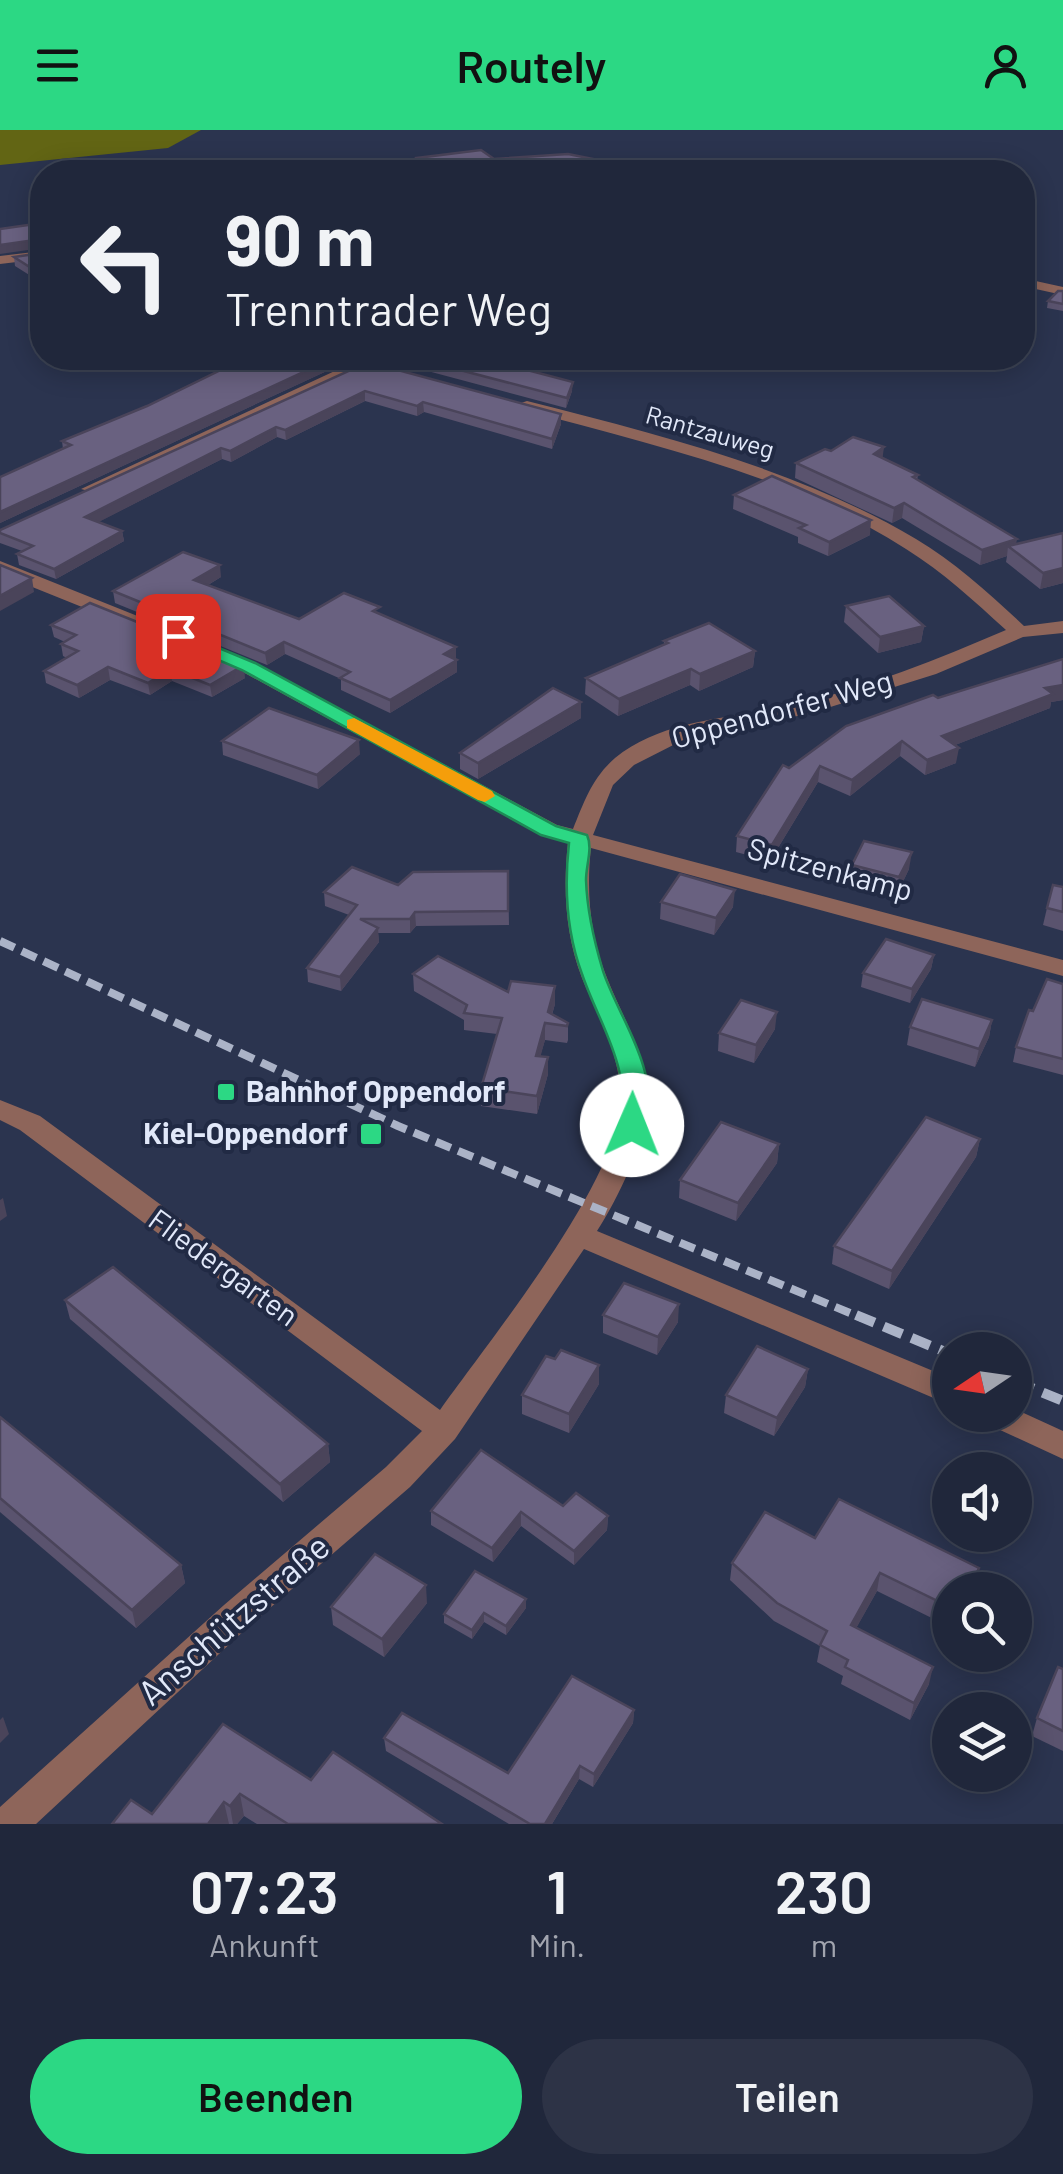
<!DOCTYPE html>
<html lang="de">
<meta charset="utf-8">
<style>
:root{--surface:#20273b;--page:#2d3346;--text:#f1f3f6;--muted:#a2a5af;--line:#3d4455;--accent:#2cd884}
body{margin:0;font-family:Barlow,sans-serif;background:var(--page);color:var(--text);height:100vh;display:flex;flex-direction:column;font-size:38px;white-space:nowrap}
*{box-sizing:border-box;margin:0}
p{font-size:32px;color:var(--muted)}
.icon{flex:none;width:55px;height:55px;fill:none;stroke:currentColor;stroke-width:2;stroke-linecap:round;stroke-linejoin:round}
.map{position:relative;height:1694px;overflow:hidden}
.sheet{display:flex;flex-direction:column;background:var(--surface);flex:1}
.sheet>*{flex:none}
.guide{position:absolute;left:30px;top:30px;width:1005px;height:210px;border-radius:40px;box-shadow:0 5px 25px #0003,0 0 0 2px var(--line);background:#20273b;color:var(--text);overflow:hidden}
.needle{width:65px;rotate:257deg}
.controls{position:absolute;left:932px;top:1202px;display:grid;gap:20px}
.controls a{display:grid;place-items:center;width:100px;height:100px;border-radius:50%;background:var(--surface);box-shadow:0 5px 25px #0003,0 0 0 2px var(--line);font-size:50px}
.pin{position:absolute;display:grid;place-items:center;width:85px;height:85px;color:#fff;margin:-42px;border-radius:20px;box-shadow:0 5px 15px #0006}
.me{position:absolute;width:110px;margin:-55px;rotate:1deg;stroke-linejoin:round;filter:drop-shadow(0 0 8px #0008)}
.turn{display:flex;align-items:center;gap:35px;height:210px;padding:0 30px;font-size:45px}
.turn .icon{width:130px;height:130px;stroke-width:2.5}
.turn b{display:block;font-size:70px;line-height:85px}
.eta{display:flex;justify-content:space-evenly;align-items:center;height:170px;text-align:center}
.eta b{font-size:60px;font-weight:600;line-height:70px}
.cta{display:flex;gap:20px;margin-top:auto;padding:20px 30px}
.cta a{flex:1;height:115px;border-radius:60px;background:var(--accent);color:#111;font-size:40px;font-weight:600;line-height:115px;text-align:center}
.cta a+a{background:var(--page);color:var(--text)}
header{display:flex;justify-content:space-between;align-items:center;height:130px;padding:0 30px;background:var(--accent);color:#111;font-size:45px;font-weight:600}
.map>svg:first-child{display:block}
.forest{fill:#626514}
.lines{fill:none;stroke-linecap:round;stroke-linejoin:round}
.street{fill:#8e655a;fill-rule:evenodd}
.rail-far1{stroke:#abb3c7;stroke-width:8;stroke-dasharray:16 8;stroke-linecap:butt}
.rail{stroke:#abb3c7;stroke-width:10;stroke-dasharray:20 10;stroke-linecap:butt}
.wall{fill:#5a536e}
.shaded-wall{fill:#4a445a}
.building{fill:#696180;stroke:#4a445a;stroke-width:2.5}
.route{fill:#2cd884;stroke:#1d8c56;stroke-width:2.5}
.slow{fill:#f59e0b}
.poi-dot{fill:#2cd884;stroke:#212a44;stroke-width:4}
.labels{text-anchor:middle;stroke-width:8;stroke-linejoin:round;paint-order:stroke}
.far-street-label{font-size:25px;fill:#e1e8f9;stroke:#212a44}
.street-label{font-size:30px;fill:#e1e8f9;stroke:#212a44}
.poi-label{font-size:30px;font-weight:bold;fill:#e1e8f9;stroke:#212a44;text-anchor:start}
.near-street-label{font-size:35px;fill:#e1e8f9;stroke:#212a44}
</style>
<header><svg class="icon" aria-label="menu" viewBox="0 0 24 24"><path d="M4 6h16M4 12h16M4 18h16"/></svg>Routely<svg class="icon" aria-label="person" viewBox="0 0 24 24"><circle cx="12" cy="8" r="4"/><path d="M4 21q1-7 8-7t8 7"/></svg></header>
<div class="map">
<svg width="1063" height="1694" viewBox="0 0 1063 1694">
<rect width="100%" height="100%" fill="#2b344f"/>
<path class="forest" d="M0 0H201L168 18 0 35Z"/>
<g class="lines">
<g class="street">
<path d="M42 121V129L0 134V126Z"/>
<path d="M1022 148 1063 157V165L1022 156Z"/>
<path d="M342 228H366L405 241 397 246 368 238 96 363 81 359 352 233Z"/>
<path d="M527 271C660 305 798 339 916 409 956 433 990 464 1024 496L1063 491V503L1023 507 936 544 808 584 691 606 634 635 613 655 593 705 1063 830V846L591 718C586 762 590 806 607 848 622 887 649 928 648 972 647 1008 617 1071 597 1101L950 1248V1275L584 1119 455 1309 410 1357 248 1497 36 1694H0V1677L224 1475 386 1337 422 1301 20 1000 0 990V970L40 986 440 1280C488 1212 620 1050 621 971 622 954 615 928 610 911 603 890 590 869 582 848 565 804 563 758 568 712L541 705 241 541 0 444V431L255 533 557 695 573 699C584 672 592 648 615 628 665 587 737 589 797 574 869 557 938 529 1006 500 974 471 943 442 906 419 791 345 652 315 521 279V273Z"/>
<path d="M1015 1279 1063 1301V1329L987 1294 982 1285H1015Z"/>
</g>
<path class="rail-far1" d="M0 811 398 996 862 1188"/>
<g class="rail">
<path d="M856 1185 950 1224"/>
<path d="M1015 1251 1063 1271"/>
</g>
</g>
<g class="wall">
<path d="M42 123V153L15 136 14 127Z"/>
<path d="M1063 161V181L1047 178 1048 171Z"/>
<path d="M216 228H343L344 233 0 393V347L63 319 62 311 147 276 233 234Z"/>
<path d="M379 228H526V237L523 239 572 261 566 278Z"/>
<path d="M368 232 561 294 552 319 424 282 417 286 365 271 286 310 277 307 231 332 222 329 98 392 122 401 124 411 56 449 19 435 17 424 22 421 0 413V400Z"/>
<path d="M831 321 883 328 918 345 917 350 1016 414 1063 403V453L1040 459 1006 432 1007 426 980 435 902 388 892 393 795 348 796 333Z"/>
<path d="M734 365 870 405 828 426 798 413V407L733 379Z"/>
<path d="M221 447 208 455 299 489 381 484 457 530V542L390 583 341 560V549L285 524 267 535 115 473 113 461Z"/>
<path d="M846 476 924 496 921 512 878 523 844 492Z"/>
<path d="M51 495 245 548 212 567 172 551 150 565 110 550 79 568 46 553 44 541 67 528 63 526 61 514 65 512 54 507Z"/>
<path d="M664 511 755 521 753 537 699 561 690 555 618 586 585 564 586 548 664 515Z"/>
<path d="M1063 529V570L1051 572 1050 578 955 615 956 633 925 645 900 626 850 666 818 652 770 731 736 722 737 706 789 638 938 568Z"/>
<path d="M581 572V588L478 649 460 639V623Z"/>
<path d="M222 611 360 624 318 659 223 625Z"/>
<path d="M852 735 909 739 897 764 849 752Z"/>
<path d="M508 741 509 795 416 796 410 803H378L379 812 341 861 308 852 307 838 349 785 325 776 324 762Z"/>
<path d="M1063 757V801L1043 795 1047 778Z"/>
<path d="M661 772 733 777 714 805 660 789Z"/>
<path d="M934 825 931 839 910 873 861 857 863 843Z"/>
<path d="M413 844 508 862 555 874 552 885 568 893V910L567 913 545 910 540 926 548 927V944L537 984 481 976V958L497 904 464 900V890L414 861Z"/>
<path d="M1063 854V945L1013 932 1016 917 1033 881Z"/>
<path d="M992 890 989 907 975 937 907 915 910 897Z"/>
<path d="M775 899 754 933 718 921 719 903Z"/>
<path d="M980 1009 976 1027 889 1159 832 1134 834 1116Z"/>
<path d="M779 1014 777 1033 736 1091 679 1068 680 1050Z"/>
<path d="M65 1170 328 1314 330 1332 283 1372 70 1189Z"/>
<path d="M603 1185 678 1192 657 1225 603 1203Z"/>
<path d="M808 1239 805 1257 774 1306 724 1283 726 1265Z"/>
<path d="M599 1254 569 1303 522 1284V1265Z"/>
<path d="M0 1287 181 1435 185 1453 136 1498 0 1382Z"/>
<path d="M563 1376 608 1386 607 1400 574 1435 521 1396 493 1432 431 1395V1381Z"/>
<path d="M815 1408 979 1438 975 1456 950 1460V1497L877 1461 856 1498 929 1554 910 1590 841 1554 843 1546 817 1532 820 1516 774 1491 730 1450 732 1433Z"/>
<path d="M427 1473 384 1527 333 1495 331 1477Z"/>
<path d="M526 1478 506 1505 484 1492 472 1509 444 1493V1484Z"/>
<path d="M1063 1539V1621L1032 1606 1037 1588Z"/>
<path d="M634 1580 633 1593 593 1657 579 1649 552 1694H509L386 1621 384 1608 508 1643Z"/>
<path d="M223 1594 311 1650 442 1694H257L244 1686 237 1694H112L152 1684Z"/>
</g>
<g class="shaded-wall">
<path d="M42 109V118L0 124V115Z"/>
<path d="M334 228H343L344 233 0 393V382Z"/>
<path d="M526 228V237L512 246V236Z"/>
<path d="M573 252 572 261 566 278 567 268Z"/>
<path d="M365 261V271L286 310 285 300Z"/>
<path d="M423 272 424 282 417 286V276Z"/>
<path d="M561 284V294L552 319V309Z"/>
<path d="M276 297 277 307 231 332 230 321Z"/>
<path d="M884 317 882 332 874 324Z"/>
<path d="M221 318 222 329 87 398 85 387Z"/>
<path d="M904 373 902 388 892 393 894 378Z"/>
<path d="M871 390 870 405 828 426 829 412Z"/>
<path d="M122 401 124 411 56 449 54 439Z"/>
<path d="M1017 409 1015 421 1008 416 1007 426 980 435 982 420Z"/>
<path d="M220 435 221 447 196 462 194 450Z"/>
<path d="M1063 438V453L1040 459 1043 443Z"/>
<path d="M32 448 34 462 0 481V466Z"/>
<path d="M924 496 921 512 878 523 880 507Z"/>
<path d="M284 512 285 524 267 535 265 523Z"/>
<path d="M456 517V529L444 524Z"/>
<path d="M755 521 753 537 699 561 700 544Z"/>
<path d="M457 530V542L390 583V570Z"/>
<path d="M244 535 245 548 212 567 210 555Z"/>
<path d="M108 537 110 550 79 568 77 555Z"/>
<path d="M170 539 172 551 150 565 148 553Z"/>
<path d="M691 539 690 555 618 586 619 569Z"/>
<path d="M1063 555V570L1051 572 1050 578 940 621 942 606 1045 558Z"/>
<path d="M581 572V588L478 649V633Z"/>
<path d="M359 610 360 624 318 659 317 645Z"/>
<path d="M902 611 900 626 850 666 852 650Z"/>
<path d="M959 618 956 633 925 645 927 630Z"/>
<path d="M820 636 818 652 770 731 772 715Z"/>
<path d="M912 722 909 739 897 764 899 747Z"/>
<path d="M735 760 733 777 714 805 716 788Z"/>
<path d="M415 782 416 796 410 803V789Z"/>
<path d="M378 798 379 812 341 861 340 847Z"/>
<path d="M934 825 931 839 910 873 912 859Z"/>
<path d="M555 856V874L549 894 548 882Z"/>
<path d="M777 882 775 899 754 933 756 915Z"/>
<path d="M992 890 989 907 975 937 979 919Z"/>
<path d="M545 893V910L536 943V926Z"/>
<path d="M548 927V944L537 984V966Z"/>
<path d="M980 1009 976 1027 889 1159 892 1141Z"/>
<path d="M779 1014 777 1033 736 1091 738 1073Z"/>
<path d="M3 1068 7 1086 0 1091V1070Z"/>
<path d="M679 1174 678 1192 657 1225 658 1207Z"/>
<path d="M599 1235V1254L569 1303V1284Z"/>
<path d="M808 1239 805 1257 774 1306 777 1288Z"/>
<path d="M328 1314 330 1332 283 1372 280 1354Z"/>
<path d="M521 1382V1396L493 1432 492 1418Z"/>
<path d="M608 1386 607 1400 574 1435V1421Z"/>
<path d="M181 1435 185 1453 136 1498 132 1480Z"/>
<path d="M979 1438 975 1456 973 1460H969Z"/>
<path d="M880 1443 877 1461 848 1513 851 1495Z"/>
<path d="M426 1455 427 1473 384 1527 382 1509Z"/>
<path d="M526 1469V1478L506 1505V1496Z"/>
<path d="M484 1483V1492L472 1509V1500Z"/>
<path d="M933 1537 929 1554 910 1590 914 1573Z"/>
<path d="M634 1580 633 1593 593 1657 594 1644Z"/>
<path d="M3 1587 9 1604 0 1613V1590Z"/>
<path d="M580 1636 579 1649 552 1694H545Z"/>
<path d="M240 1664 244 1686 237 1694H233L230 1676Z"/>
<path d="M224 1672 229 1694H208Z"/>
</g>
<g class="building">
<path d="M481 20 494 29 568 24 643 39 655 33 698 42H388L426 36 417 28Z"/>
<path d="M42 93V109L0 115V99Z"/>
<path d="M42 123V145L14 127Z"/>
<path d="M1058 161H1063V174L1048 171Z"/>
<path d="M240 228H334L0 382V347L71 315 62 311 147 276 243 229Z"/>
<path d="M414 228H526L512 236 573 252 567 268Z"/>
<path d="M368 232 561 284 552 309 423 272 417 276 365 261 285 300 276 297 230 321 221 318 85 387 122 401 54 439 17 424 33 416 0 403V400Z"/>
<path d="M853 307 884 317 874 324 918 345 913 347 1017 409 982 420 904 373 894 378 796 333 825 319 831 321Z"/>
<path d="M772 346 871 390 829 412 799 398 806 395 734 365Z"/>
<path d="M1063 403V438L1043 443 1008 416Z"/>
<path d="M183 422 220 435 194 450 299 489 344 463 380 477 373 481 456 517 444 524 457 530 390 570 340 548 350 542 284 512 265 523 113 461Z"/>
<path d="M0 435 32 448 0 466Z"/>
<path d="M889 466 924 496 880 507 846 476Z"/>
<path d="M90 473 244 535 210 555 170 539 148 553 108 537 77 555 44 541 78 521 61 514 76 505 51 495Z"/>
<path d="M709 493 755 521 700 544 691 539 619 569 586 548 668 513 664 511Z"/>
<path d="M1063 529V555L1045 558 1053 564 942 606 959 618 927 630 902 611 852 650 820 636 772 715 737 706 783 635 789 638 846 596 933 565 938 568Z"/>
<path d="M553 558 581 572 478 633 460 623Z"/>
<path d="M269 578 359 610 317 645 222 611Z"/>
<path d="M864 711 912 722 899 747 852 735Z"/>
<path d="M352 737 398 755 413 742 508 741V781L415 782 410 789H360L378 798 340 847 307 838 357 775 324 762Z"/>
<path d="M680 744 735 760 716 788 661 772Z"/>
<path d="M1053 755 1063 757V782L1047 778Z"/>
<path d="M886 809 934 825 912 859 863 843Z"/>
<path d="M438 826 508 862 511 851 555 856 548 882 568 893 567 896 545 893 536 926 548 927 537 966 481 958 502 888 464 883 467 875 413 844Z"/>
<path d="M1047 849 1063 854V929L1016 917 1029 880 1033 881Z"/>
<path d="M922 869 992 890 979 919 910 897Z"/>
<path d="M741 870 777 882 756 915 719 903Z"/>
<path d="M926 987 980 1009 892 1141 834 1116Z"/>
<path d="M721 992 779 1014 738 1073 680 1050Z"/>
<path d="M113 1137 328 1314 280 1354 65 1170Z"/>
<path d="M624 1153 679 1174 658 1207 603 1185Z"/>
<path d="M757 1216 808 1239 777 1288 726 1265Z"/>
<path d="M561 1220 599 1235 569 1284 522 1265 546 1226 555 1229Z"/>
<path d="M0 1287 181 1435 132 1480 0 1368Z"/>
<path d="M481 1320 563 1376 576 1363 608 1386 574 1421 521 1382 492 1418 431 1381Z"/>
<path d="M839 1369 979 1438 969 1460H950V1477L880 1443 851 1495 933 1537 914 1573 845 1537 848 1530 820 1515 827 1501 777 1473 732 1433 765 1382 815 1408Z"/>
<path d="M375 1424 426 1455 382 1509 331 1477Z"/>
<path d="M475 1441 526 1469 506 1496 484 1483 472 1500 444 1484Z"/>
<path d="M1058 1537 1063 1539V1601L1037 1588Z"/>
<path d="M572 1546 634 1580 594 1644 580 1636 545 1694H530L384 1608 402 1583 508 1643Z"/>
<path d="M223 1594 311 1650 333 1622 442 1694H288L240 1664 230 1676 224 1672 208 1694H112L131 1670 152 1684Z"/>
</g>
<path class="route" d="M178 501 255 533 556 696 587 705C593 718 586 735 586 750 587 781 594 811 603 841 618 888 668 950 640 1001H623C616 988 624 958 619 940 611 906 593 877 582 844 566 801 564 758 569 713L541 705 242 540 172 510 169 506Z"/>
<path class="slow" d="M354 588 492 661 495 666 485 672 478 670 347 598V590Z"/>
<g class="poi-dot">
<rect x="216" y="952" width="20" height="20" rx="5"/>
<rect x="359" y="992" width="24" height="24" rx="5"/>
</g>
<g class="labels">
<g class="far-street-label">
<text transform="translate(710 302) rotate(16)" y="9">Rantzauweg</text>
</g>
<g class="street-label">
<text transform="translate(782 580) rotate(-15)" y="10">Oppendorfer Weg</text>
<text transform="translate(830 740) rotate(15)" y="10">Spitzenkamp</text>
<text transform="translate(223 1138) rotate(36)" y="10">Fliedergarten</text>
</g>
<g class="poi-label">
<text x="246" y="972">Bahnhof Oppendorf</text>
<text x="348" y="1014" text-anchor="end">Kiel-Oppendorf</text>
</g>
<g class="near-street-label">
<text transform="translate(234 1490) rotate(-41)" y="12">Anschützstraße</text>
</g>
</g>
</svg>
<div class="controls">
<a><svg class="needle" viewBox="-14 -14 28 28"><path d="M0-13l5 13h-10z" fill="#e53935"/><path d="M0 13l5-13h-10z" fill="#a2a5af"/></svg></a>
<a><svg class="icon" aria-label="sound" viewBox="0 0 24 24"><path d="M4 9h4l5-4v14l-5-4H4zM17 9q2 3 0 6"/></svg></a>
<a><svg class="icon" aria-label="search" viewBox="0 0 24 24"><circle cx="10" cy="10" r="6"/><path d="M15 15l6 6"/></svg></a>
<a><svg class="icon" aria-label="layers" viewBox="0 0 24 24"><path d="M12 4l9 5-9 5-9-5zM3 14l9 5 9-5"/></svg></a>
</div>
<div class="pin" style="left:178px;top:506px;background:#d93025"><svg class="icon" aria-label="arrive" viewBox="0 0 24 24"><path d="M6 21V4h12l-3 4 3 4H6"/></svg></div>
<svg class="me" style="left:632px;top:995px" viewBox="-20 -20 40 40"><circle r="19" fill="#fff"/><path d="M0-13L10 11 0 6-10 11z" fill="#2cd884"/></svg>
<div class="guide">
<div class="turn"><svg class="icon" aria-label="left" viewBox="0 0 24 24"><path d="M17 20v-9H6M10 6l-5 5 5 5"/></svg><div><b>90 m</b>Trenntrader Weg</div></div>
</div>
</div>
<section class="sheet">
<div class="eta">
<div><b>07:23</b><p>Ankunft</p></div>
<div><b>1</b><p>Min.</p></div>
<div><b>230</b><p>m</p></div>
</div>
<div class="cta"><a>Beenden</a><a>Teilen</a></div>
</section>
